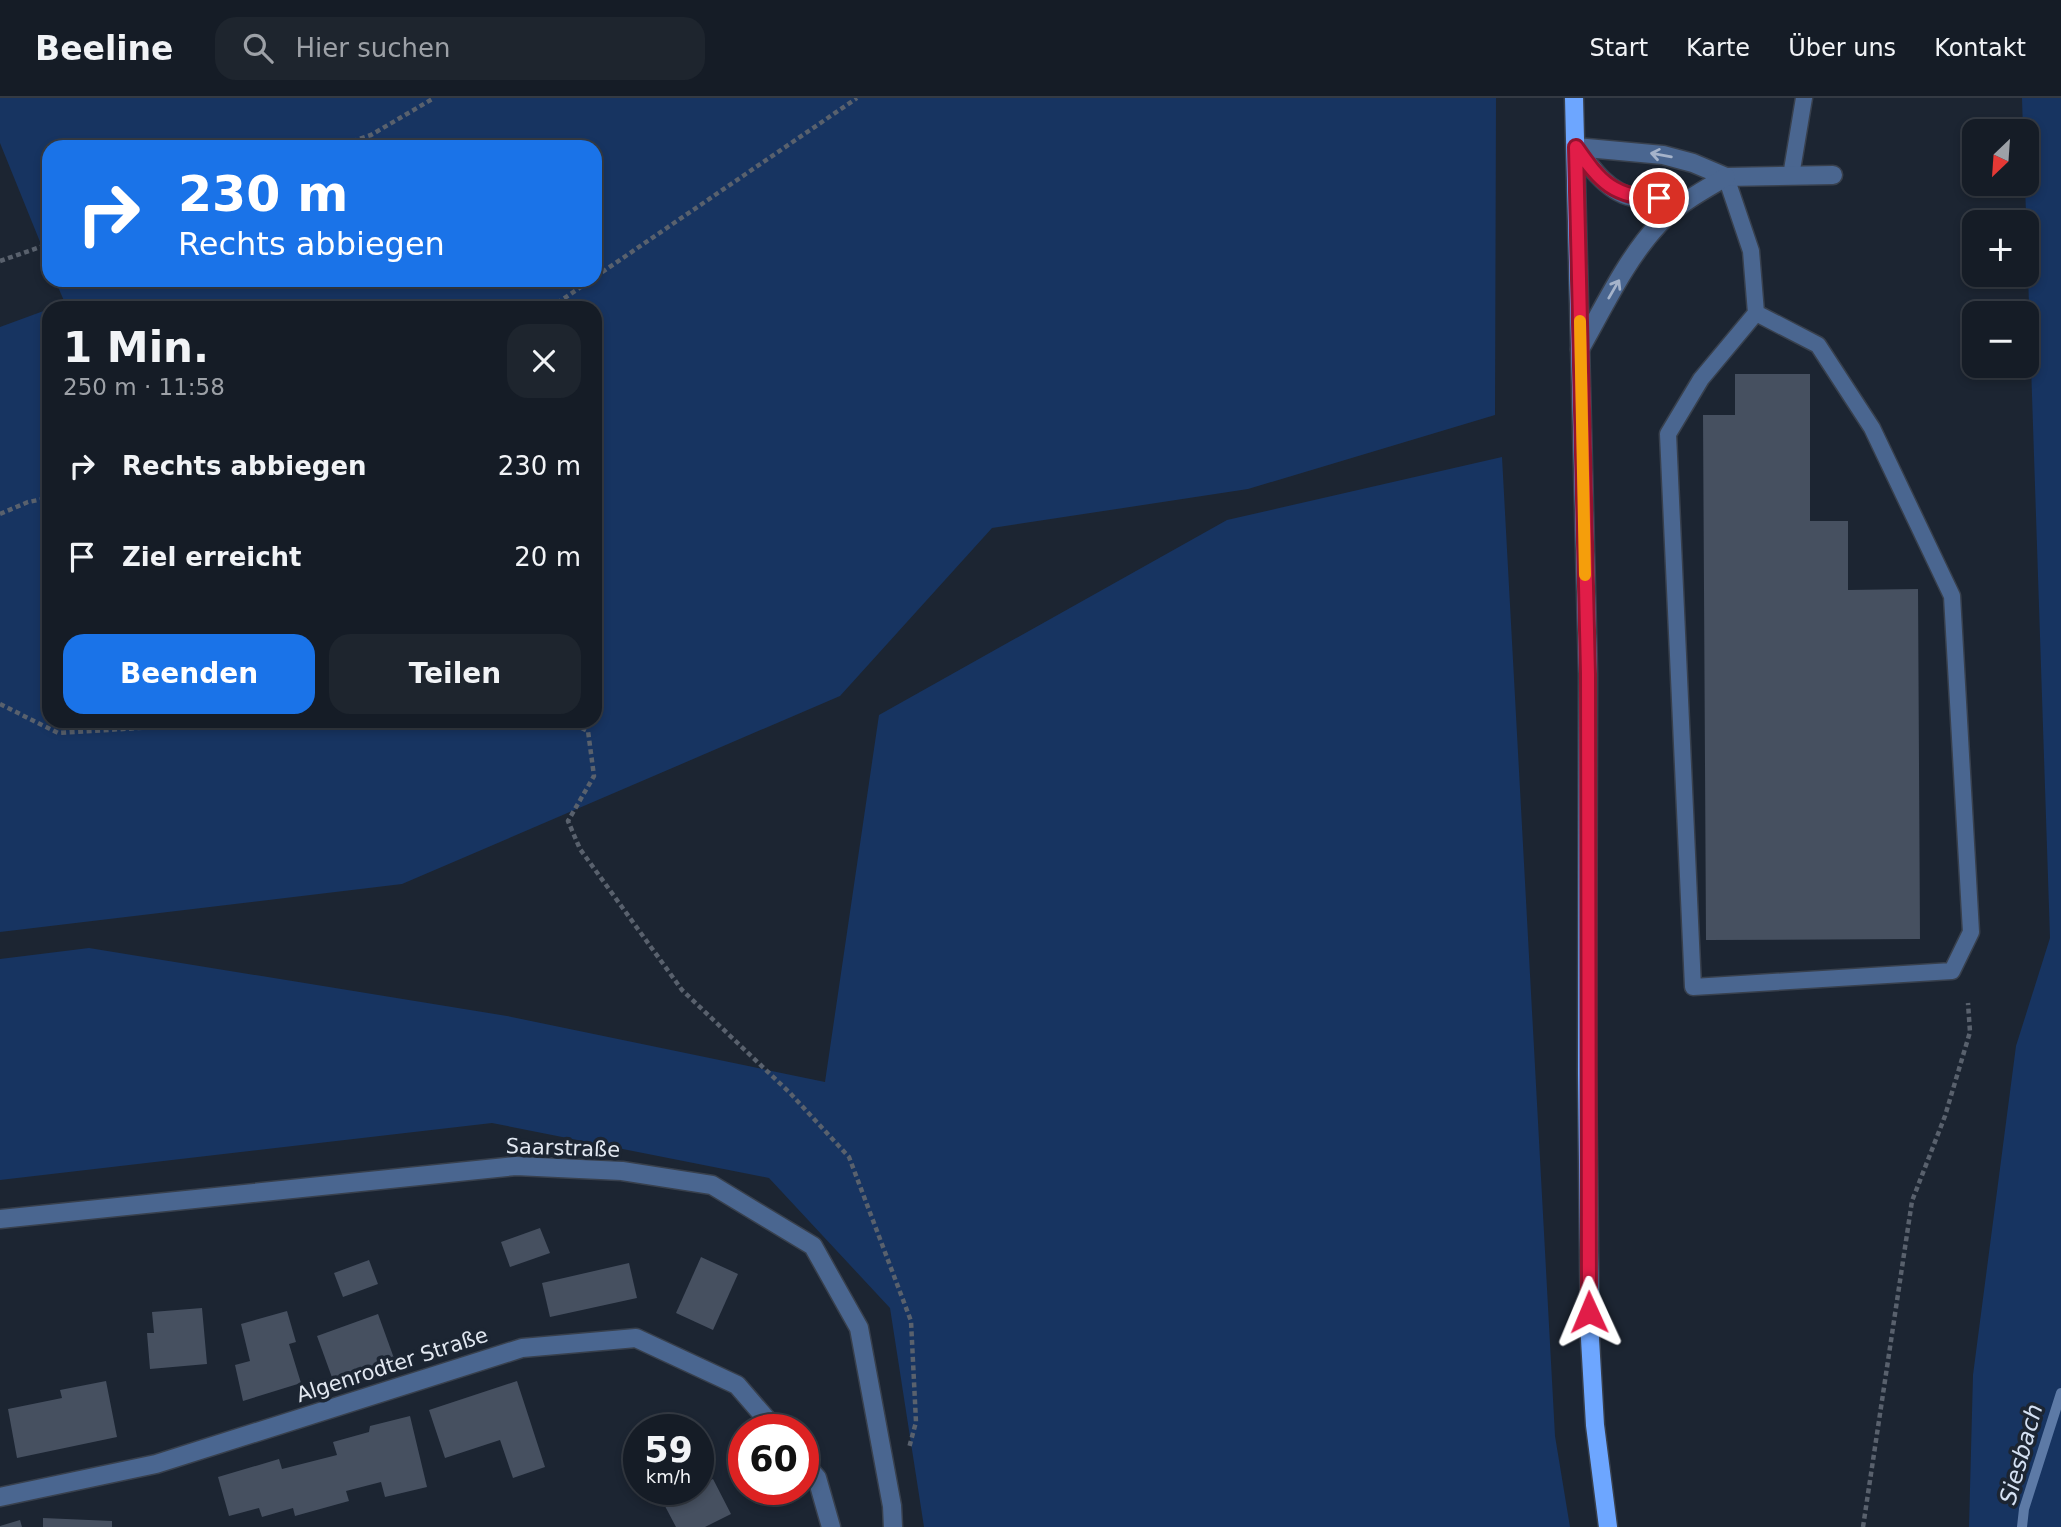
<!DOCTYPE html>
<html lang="de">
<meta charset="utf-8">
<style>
:root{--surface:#151c26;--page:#1e252e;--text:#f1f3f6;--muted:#9da1a7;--line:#343a43;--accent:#1a73e8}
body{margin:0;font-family:"DejaVu Sans",sans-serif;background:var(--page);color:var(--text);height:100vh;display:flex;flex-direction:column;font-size:26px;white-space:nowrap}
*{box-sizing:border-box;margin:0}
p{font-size:23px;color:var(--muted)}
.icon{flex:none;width:38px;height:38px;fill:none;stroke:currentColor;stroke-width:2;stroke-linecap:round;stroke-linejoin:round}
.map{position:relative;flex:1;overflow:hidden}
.sheet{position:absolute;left:42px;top:203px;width:560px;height:427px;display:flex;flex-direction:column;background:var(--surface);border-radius:21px;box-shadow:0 4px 10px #0003,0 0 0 2px var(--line)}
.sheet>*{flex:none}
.guide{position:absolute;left:42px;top:42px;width:560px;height:147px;border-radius:21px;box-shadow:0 4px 10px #0003,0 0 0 2px var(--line);background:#1a73e8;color:#fff;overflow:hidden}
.needle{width:46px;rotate:205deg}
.tools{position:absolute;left:1962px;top:21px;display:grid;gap:14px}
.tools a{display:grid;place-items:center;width:77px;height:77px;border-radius:14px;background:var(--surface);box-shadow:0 4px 10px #0003,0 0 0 2px var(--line);font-size:35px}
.speed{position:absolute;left:623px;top:1316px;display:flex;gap:14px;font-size:35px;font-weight:700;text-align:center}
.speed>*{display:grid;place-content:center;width:91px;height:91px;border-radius:50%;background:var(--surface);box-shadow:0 4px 10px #0003,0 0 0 2px var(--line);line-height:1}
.speed small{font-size:18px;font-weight:400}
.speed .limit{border:10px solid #d22;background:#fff;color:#111}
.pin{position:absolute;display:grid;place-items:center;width:60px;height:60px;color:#fff;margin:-30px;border:4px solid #fff;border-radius:50%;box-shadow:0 2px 7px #0007}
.me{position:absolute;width:77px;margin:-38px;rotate:359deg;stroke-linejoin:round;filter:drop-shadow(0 0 5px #0008)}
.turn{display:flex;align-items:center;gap:24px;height:147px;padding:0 21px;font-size:32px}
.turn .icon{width:91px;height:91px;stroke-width:2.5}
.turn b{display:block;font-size:49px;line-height:60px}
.round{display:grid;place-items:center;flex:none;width:74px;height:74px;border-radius:21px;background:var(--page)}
.headline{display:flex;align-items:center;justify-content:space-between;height:119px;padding:0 21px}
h1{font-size:42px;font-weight:800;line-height:52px}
.primary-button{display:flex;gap:14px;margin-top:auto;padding:14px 21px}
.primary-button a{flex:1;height:80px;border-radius:21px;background:var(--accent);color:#fff;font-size:28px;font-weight:800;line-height:80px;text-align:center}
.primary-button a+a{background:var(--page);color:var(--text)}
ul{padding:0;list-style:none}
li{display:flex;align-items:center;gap:21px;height:91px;padding:0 21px}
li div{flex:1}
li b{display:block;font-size:26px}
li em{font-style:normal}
header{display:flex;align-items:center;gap:42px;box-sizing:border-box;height:98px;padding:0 35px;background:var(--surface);border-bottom:2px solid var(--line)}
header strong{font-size:33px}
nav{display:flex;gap:38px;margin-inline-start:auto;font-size:24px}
.search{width:490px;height:63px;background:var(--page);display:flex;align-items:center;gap:18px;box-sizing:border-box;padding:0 24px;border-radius:21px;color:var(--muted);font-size:26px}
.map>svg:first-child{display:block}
.green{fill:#173461}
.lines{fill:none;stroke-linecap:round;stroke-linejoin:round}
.stream{stroke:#5d7aa6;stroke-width:10}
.building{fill:#465060}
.service-casing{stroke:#38404d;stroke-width:19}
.minor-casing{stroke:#38404d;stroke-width:21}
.tertiary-casing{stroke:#38404d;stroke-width:21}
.primary-casing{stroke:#38404d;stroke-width:21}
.path{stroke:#59616d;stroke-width:4.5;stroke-dasharray:5 3.5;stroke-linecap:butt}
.service{stroke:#4a6690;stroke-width:16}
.minor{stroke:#4a6690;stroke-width:18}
.tertiary{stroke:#4a6690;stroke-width:18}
.primary{stroke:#6da6ff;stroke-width:18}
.oneway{stroke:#a5b3ca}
.route-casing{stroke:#92132f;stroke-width:18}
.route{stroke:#e11d48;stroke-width:12}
.slow{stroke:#f59e0b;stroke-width:12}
.labels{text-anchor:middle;stroke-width:7;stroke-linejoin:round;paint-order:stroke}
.street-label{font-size:21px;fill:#e1e7f0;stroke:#1c2532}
.water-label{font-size:23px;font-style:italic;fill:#d5e1f3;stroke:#1c2532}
</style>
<header>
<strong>Beeline</strong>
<div class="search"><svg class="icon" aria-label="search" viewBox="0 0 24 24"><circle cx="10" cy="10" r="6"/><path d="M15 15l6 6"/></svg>Hier suchen</div>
<nav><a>Start</a><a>Karte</a><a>Über uns</a><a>Kontakt</a></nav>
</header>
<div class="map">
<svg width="2061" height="1429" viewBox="0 0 2061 1429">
<rect width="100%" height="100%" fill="#1c2532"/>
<g class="green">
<path d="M0 0H1496L1495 317 1248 391 992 430 840 598 402 786 0 834V229L49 211V623H595V210H52L65 205 55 182H595V49H49V166L0 45Z"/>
<path d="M2022 0H2061V1429H1969L1973 1277 2016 948 2050 840 2025 86H2026V33H2023Z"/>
<path d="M1502 359 1555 1338 1570 1429H924L890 1210 769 1080 492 1025 0 1082V861L89 850 507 918 825 984 879 617 1227 422Z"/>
</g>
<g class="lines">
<path class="stream" d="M2022 1429 2024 1411 2061 1295"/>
</g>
<g class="building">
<path d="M1735 276H1810V423H1848V492L1918 491 1920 841 1706 842 1703 317H1735Z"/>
<path d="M540 1130 550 1155 510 1169 501 1144Z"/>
<path d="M701 1159 738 1176 713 1232 676 1215Z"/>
<path d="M369 1162 378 1186 343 1199 334 1175Z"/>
<path d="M629 1165 637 1200 550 1219 542 1185Z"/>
<path d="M202 1210 207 1266 150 1271 147 1235H154L152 1214Z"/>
<path d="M287 1213 296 1244 289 1246 301 1285 243 1303 235 1267 250 1263 241 1226Z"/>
<path d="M378 1216 395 1263 334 1285 317 1238Z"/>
<path d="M106 1283 117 1339 17 1360 8 1311 62 1300 60 1292Z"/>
<path d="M517 1283 545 1369 513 1380 500 1342 445 1360 429 1312Z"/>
<path d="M410 1318 427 1389 385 1399 381 1384 346 1393 349 1403 295 1418 293 1410 262 1419 259 1410 229 1418 218 1379 279 1361 282 1371 337 1357 333 1344 369 1334 370 1328Z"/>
<path d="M713 1381 731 1416 705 1429H676L656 1391H698V1382L701 1387Z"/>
<path d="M43 1420 112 1423V1429H43Z"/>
<path d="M20 1422 22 1429H0V1428Z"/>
</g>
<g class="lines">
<defs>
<g id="service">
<path d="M1791 78 1804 0"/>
<path d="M1726 79 1751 153 1756 215 1701 281 1668 336 1693 889 1952 873 1971 834 1952 498 1872 330 1818 247 1756 215"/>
</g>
<g id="minor">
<path d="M1576 49 1663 57 1693 65 1726 79 1833 77"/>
<path d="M1576 49C1591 70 1609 96 1637 100 1653 103 1671 101 1687 102"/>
<path d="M1580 251C1604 209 1626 161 1659 126 1678 106 1702 93 1726 79"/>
<path d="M803 1364 817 1380 831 1429"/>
<path d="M0 1399 156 1366 522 1250 636 1240 737 1287 776 1332"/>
</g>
<path id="tertiary" d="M0 1121 516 1068 622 1073 712 1087 813 1148 859 1230 892 1408 893 1429"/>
<path id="primary" d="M1574 0 1588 576 1587 976 1590 1241 1595 1327 1608 1429"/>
</defs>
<use href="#service" class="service-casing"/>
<use href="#minor" class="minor-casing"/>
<use href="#tertiary" class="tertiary-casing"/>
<use href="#primary" class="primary-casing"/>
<g class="path">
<path d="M336 49 371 37 434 0"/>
<path d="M0 163 49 146"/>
<path d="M595 179 857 0"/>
<path d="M550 210 591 182"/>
<path d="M0 416 28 404 49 400"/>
<path d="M0 606 58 635 253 623"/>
<path d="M566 623 588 633 594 678 568 723 580 751 682 892 790 995 849 1059 911 1223 916 1324 909 1350"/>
<path d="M1863 1429 1912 1103 1945 1018 1970 934 1968 905"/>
</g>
<use href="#service" class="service"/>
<use href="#minor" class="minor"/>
<use href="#tertiary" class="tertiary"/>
<use href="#primary" class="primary"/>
</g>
<defs><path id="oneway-shaft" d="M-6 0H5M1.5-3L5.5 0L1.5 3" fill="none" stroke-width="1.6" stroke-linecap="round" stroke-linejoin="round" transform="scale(1.75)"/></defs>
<g class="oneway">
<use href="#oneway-shaft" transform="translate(1661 57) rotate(-170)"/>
<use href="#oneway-shaft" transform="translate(1614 191) rotate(-60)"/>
</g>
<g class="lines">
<defs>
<path id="route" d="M1589 1214 1588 576 1576 49C1600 84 1614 100 1659 100"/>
</defs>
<use href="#route" class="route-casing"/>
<use href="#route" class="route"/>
<path class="slow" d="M1580 223 1585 477"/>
</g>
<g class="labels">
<g class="street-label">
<text transform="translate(563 1050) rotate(2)" y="7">Saarstraße</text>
<text transform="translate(392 1267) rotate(-18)" y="7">Algenrodter Straße</text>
</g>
<g class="water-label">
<text transform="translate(2021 1356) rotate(-74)" y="8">Siesbach</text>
</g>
</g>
</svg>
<div class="tools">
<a><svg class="needle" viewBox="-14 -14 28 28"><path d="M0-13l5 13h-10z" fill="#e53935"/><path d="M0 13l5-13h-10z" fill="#9da1a7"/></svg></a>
<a>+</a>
<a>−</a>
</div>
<div class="speed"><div>59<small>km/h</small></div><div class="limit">60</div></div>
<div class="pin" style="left:1659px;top:100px;background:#d93025"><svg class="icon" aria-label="arrive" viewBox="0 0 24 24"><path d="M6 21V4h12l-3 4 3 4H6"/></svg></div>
<svg class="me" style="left:1589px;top:1214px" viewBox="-20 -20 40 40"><path d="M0-17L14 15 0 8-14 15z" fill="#e11d48" stroke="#fff" stroke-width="4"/></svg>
<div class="guide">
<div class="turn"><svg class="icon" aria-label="right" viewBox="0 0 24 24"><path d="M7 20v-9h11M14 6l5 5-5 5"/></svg><div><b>230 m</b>Rechts abbiegen</div></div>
</div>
<section class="sheet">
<div class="headline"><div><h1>1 Min.</h1><p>250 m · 11:58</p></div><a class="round"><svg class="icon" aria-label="close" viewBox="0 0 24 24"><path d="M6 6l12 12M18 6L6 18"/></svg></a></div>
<ul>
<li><svg class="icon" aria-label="right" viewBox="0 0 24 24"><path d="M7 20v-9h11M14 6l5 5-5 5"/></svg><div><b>Rechts abbiegen</b></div><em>230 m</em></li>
<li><svg class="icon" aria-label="arrive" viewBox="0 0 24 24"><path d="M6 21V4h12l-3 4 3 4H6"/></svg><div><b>Ziel erreicht</b></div><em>20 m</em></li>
</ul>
<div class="primary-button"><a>Beenden</a><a>Teilen</a></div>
</section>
</div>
